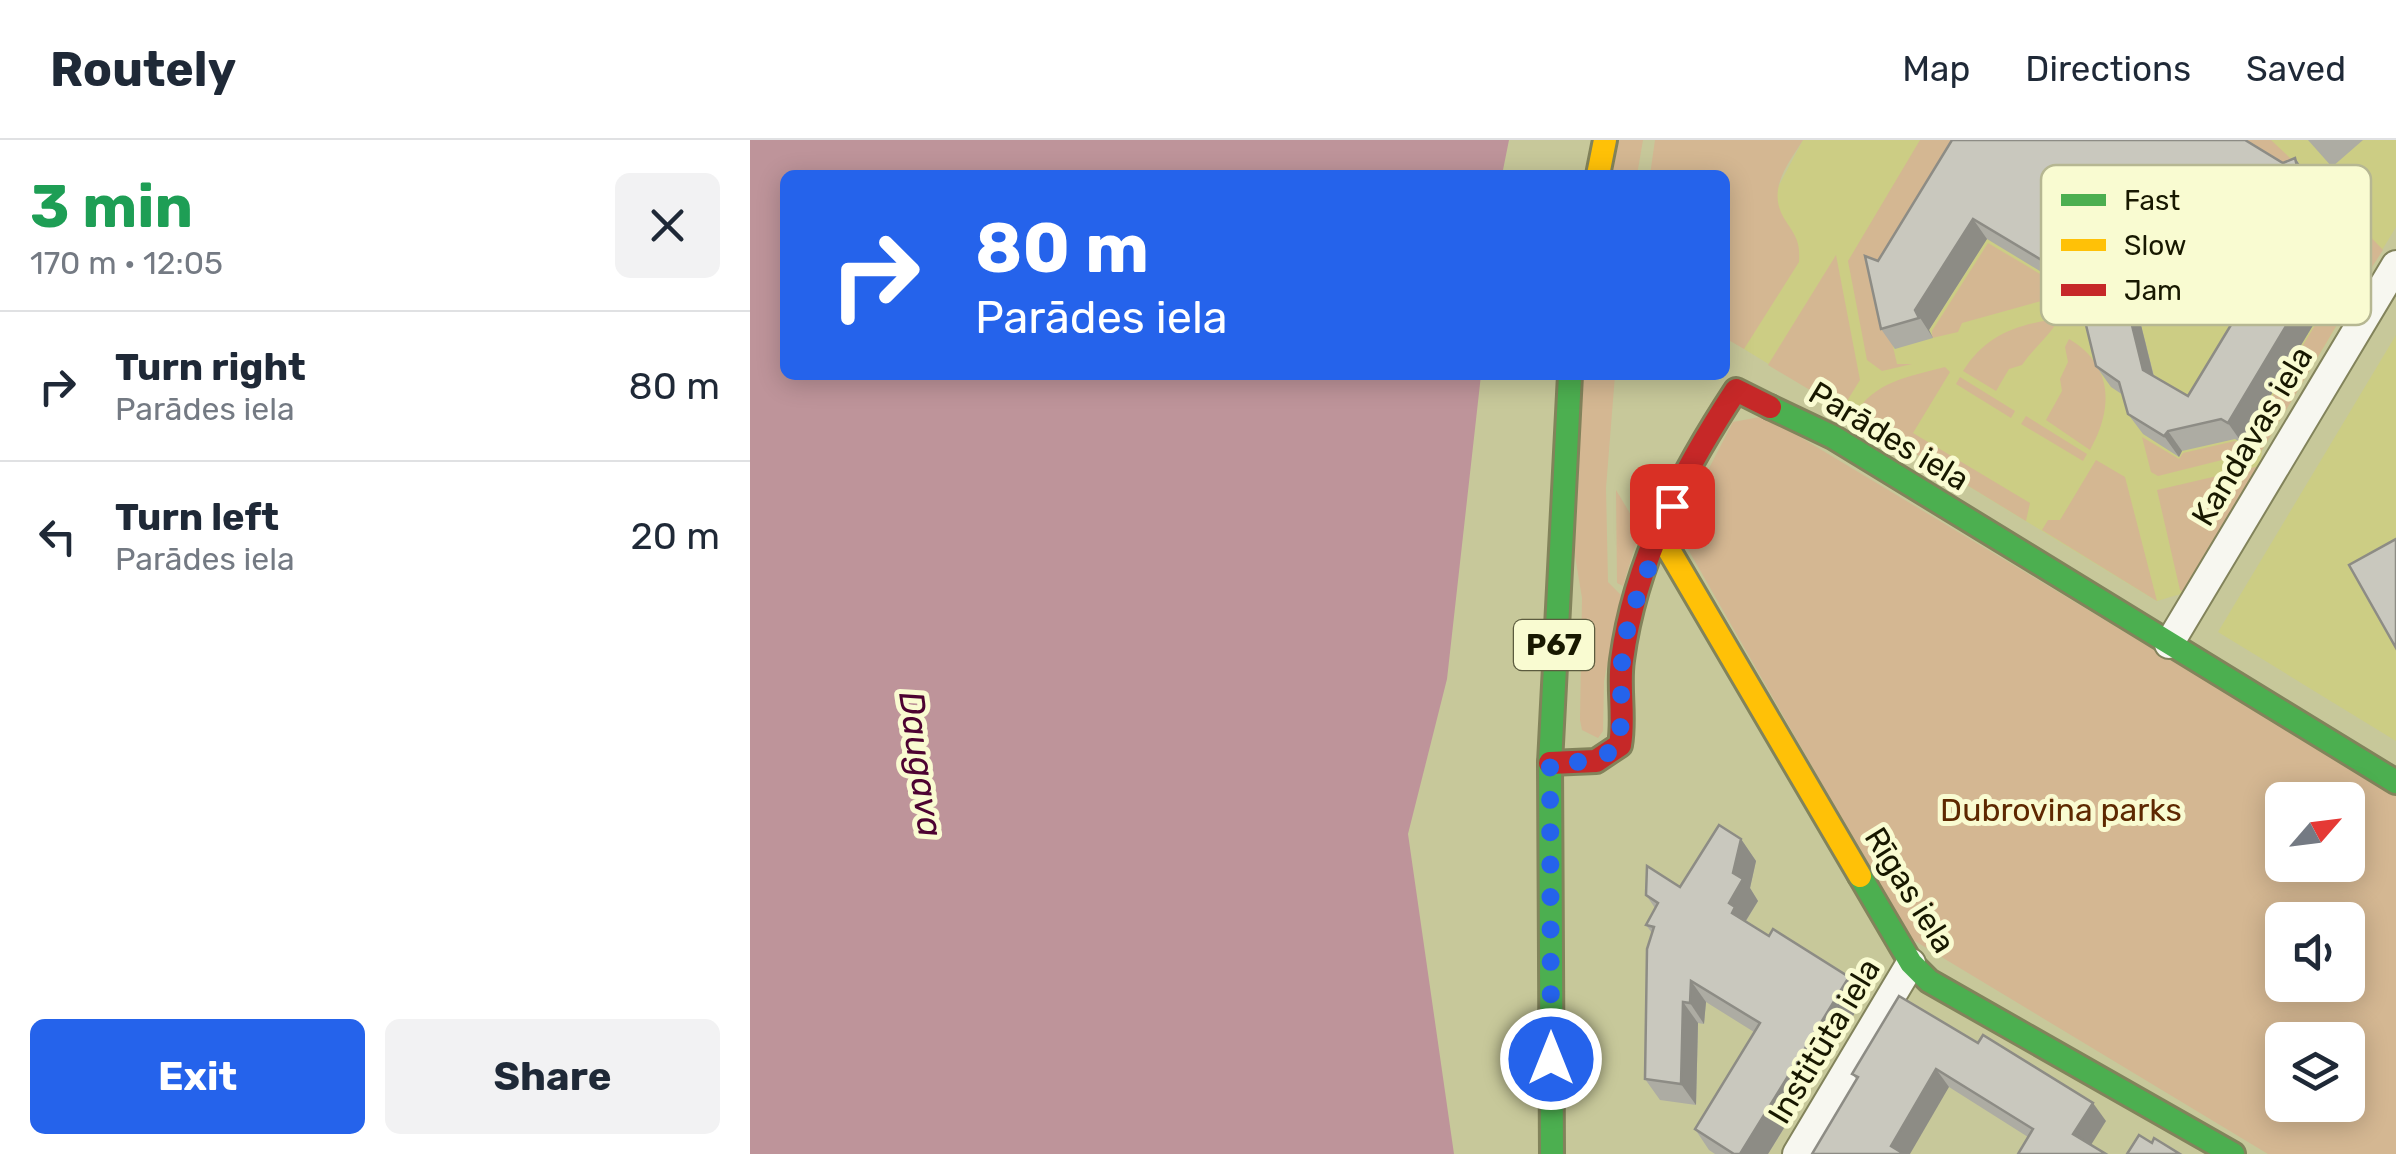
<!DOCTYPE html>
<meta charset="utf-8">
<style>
:root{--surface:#fff;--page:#f2f2f3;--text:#1f2937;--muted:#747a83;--line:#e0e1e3;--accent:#2563eb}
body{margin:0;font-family:Rubik,sans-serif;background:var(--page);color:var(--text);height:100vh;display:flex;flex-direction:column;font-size:38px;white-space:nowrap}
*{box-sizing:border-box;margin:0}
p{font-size:32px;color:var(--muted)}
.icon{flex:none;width:55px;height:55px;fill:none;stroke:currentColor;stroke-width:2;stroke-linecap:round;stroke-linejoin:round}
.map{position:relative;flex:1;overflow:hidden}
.drawer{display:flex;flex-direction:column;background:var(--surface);width:750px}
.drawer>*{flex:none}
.guide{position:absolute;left:30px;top:30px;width:950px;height:210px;border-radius:15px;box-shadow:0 5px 25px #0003;background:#2563eb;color:#fff;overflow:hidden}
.needle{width:65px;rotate:62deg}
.tools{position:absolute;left:1515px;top:642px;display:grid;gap:20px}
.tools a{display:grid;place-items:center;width:100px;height:100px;border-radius:15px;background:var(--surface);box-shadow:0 5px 25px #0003;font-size:50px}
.pin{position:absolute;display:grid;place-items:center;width:85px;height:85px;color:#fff;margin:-42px;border-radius:20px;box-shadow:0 5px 15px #0006}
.me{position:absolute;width:110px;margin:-55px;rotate:0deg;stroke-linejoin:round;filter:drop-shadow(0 0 8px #0008)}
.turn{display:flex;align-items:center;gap:35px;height:210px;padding:0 30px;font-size:45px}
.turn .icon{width:130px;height:130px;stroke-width:2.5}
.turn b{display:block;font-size:70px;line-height:85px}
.round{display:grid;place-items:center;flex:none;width:105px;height:105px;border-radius:15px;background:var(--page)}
.head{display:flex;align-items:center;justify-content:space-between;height:170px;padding:0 30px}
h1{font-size:60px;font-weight:700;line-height:75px;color:#1e9e55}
.button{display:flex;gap:20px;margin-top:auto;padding:20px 30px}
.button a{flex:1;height:115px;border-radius:15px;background:var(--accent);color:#fff;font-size:40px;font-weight:700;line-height:115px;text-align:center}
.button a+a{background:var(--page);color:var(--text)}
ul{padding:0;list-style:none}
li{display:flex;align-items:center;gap:30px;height:150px;padding:0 30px;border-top:2px solid var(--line)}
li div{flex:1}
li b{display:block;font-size:38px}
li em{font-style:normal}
header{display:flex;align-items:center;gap:60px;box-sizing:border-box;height:140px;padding:0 50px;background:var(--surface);border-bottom:2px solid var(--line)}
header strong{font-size:48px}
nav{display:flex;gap:55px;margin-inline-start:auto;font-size:35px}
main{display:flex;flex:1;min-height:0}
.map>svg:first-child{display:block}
.built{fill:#cccd84}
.green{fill:#d4b792;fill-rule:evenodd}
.water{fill:#be949a}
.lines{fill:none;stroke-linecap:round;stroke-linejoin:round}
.street-casing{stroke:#82835b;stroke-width:32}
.fast-casing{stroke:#82835b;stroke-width:28}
.slow-casing{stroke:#82835b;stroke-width:28}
.jam-casing{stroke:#82835b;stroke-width:28}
.street{stroke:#f7f7f0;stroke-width:28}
.fast{stroke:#4caf50;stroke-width:22}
.slow{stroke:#ffc107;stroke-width:22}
.jam{stroke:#c62828;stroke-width:22}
.wall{fill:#adaca3}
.shaded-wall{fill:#8d8c85}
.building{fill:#c9c8be;stroke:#8d8c85;stroke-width:2.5}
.route{stroke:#2563eb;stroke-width:18;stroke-dasharray:0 32.4}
.labels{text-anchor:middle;stroke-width:10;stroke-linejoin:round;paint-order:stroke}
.shield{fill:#f9fbd1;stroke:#5c5c3f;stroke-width:2.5}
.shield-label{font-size:30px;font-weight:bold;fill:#181800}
.street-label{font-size:32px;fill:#181800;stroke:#f9fbd1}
.park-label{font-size:32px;fill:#5e2801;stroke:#f9fbd1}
.water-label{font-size:35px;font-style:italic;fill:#4d0231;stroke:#f9fbd1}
.key{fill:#f9fbd1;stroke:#b6b792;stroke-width:2.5}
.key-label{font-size:28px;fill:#181800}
</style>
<header>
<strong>Routely</strong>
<nav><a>Map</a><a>Directions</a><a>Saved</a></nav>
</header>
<main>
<section class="drawer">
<div class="head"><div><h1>3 min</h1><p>170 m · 12:05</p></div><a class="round"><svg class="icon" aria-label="close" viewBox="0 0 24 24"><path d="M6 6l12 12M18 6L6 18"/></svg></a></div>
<ul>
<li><svg class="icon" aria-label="right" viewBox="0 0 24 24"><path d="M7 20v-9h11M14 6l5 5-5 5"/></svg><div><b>Turn right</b><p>Parādes iela</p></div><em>80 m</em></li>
<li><svg class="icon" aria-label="left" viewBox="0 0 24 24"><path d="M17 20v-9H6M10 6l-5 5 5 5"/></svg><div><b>Turn left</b><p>Parādes iela</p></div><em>20 m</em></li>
</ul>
<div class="button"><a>Exit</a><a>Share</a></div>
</section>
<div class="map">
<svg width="1646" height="1014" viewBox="0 0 1646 1014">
<rect width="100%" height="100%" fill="#c7c89a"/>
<g class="built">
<path d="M1053 0H1646V87L1512 310 1510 326 1434 453 1407 461 994 209 1026 51Z"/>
<path d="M1646 195V601L1468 492Z"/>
</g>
<g class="green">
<path d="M867 0H893L887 35H861Z"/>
<path d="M905 0H1053C1036 27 1015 52 1037 83 1047 98 1050 103 1049 122L994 209 975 198V35H900Z"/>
<path d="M1170 0H1225L1129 146 1147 224H1162L1132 231 1117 220 1098 121Z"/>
<path d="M1481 0H1521L1592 67 1612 144 1603 159 1575 144 1571 122 1581 119 1563 45Z"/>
<path d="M1615 91 1633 110 1620 130 1611 93Z"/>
<path d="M1238 103 1307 144 1295 160 1212 183 1208 192 1182 198V191Z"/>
<path d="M1086 115 1110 240 1092 269 1018 225Z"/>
<path d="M1573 172 1591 178 1512 310 1408 336 1401 332 1392 297 1429 319 1433 313 1485 301 1493 305Z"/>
<path d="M1300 180 1306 184C1296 199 1283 209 1272 225L1259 229 1246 251 1213 231C1234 198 1261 186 1300 180Z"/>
<path d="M1319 199C1363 225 1364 268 1340 310L1296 280 1312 251 1310 239 1318 222 1315 207Z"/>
<path d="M1195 227 1200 232 1163 293 1280 363 1276 381 1104 276C1124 241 1158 237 1195 227Z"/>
<path d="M833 235H865L856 348 858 442 871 455 854 541 853 591 848 598 832 590 830 580 832 458 822 398Z"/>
<path d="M1210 237 1265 271 1261 278 1206 244Z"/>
<path d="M1015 276 1646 655V1014H1518L1160 798 927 390 983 282ZM1532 660H1598V725H1532ZM1532 780H1598V845H1532ZM1532 900H1598V965H1532Z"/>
<path d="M1276 276 1337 314 1333 321 1271 284Z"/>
<path d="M1346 320 1375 337 1407 461 1292 390 1298 380H1310Z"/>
<path d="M1510 326 1434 453 1430 450 1407 350Z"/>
<path d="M866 350 890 390 873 446 867 443Z"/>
</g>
<path class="water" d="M0 0H759L752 35H35V235H731L697 539 658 694 704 1014H0Z"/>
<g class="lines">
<defs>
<g id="street">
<path d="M1419 504 1646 125"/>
<path d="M1047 1014 1161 823"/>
</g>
<g id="fast">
<path d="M1020 267 1083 297 1646 642"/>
<path d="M1110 736 1161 823 1179 841 1483 1014"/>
<path d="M802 1014 800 623 820 235"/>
</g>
<g id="slow">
<path d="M848 35 855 0"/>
<path d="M909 393 1110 736"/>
</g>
<path id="jam" d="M800 623 846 621 870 605C875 577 868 548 872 520 885 421 932 332 986 250L1020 267"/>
</defs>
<use href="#street" class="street-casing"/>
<use href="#fast" class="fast-casing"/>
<use href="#slow" class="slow-casing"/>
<use href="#jam" class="jam-casing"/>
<use href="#street" class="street"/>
<use href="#fast" class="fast"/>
<use href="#slow" class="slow"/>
<use href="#jam" class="jam"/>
</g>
<g class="wall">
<path d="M1201 0 1533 23 1545 18 1559 38 1578 117 1560 122 1553 112 1539 115 1531 103 1462 60 1446 86 1451 101 1403 178 1390 181 1404 236 1438 256 1571 172 1492 303 1485 299 1432 311 1429 317 1393 294 1378 274 1373 255 1361 247 1346 226 1328 154 1237 99 1179 190 1183 198 1145 209 1131 189Z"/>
<path d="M1558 0H1613L1582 27Z"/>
<path d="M991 699 1006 721 1000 748 1008 761 996 781 1114 858 1018 1014H965L959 1010 945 989 1004 892 956 862 954 884 948 883 946 965 910 960 895 939 902 793 896 785 905 768 896 755 930 747Z"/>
<path d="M1149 856 1356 981 1278 997 1199 947 1107 940 1102 934Z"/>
</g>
<g class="shaded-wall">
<path d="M1545 18 1559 38 1578 117 1564 97Z"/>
<path d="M1448 40 1462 60 1446 86 1451 101 1403 178 1389 158 1432 66Z"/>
<path d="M1223 79 1237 99 1179 190 1183 198 1165 170Z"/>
<path d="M1557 151 1571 172 1492 303 1478 283Z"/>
<path d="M1376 161 1390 181 1407 250 1393 230Z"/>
<path d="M1418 291 1432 311 1429 317 1414 296Z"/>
<path d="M991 699 1006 721 1000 748 1008 761 995 782 982 773 979 763 983 733Z"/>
<path d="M1099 837 1114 858 1018 1014H990Z"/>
<path d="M941 841 956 862 954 884 940 863Z"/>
<path d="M933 862 948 883 946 965 931 944Z"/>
<path d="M1186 929 1199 947 1160 1014H1147L1141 1006Z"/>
<path d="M1343 963 1356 981 1336 1013 1323 994Z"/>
</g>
<g class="building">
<path d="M1202 0H1495L1533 23 1545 18 1564 97 1546 102 1543 91 1525 95 1518 84 1448 40 1432 66 1437 81 1389 158 1376 161 1393 230 1438 256 1516 127 1557 151 1478 283 1471 279 1418 291 1414 296 1378 274 1369 242 1346 226 1325 140 1223 79 1165 170 1169 178 1131 189 1115 116 1128 121Z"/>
<path d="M1646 399V508L1599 425Z"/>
<path d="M969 685 991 699 983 733 993 739 979 763 985 767 982 773 1019 796 1023 789 1099 837 990 1014H984L945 989 1010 883 941 841 940 863 933 862 931 944 895 939 897 809 904 787 896 785 908 763 896 755 897 726 930 747Z"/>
<path d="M1149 856 1228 903 1233 895 1343 963 1323 994 1356 1014H1268L1283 989 1186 929 1141 1006 1154 1014H1062L1108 937 1102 934Z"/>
<path d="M1389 995 1402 1003 1404 998 1430 1014H1377Z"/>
</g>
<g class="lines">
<path class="route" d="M801 919 800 623 846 621 870 605 872 520 879 479 922 366"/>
</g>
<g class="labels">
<rect class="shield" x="764" y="480" width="80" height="50" rx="8"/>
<g class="shield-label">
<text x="804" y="515">P67</text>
</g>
<g class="street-label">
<text transform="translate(1139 296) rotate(31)" y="11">Parādes iela</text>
<text transform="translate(1502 296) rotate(-59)" y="11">Kandavas iela</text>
<text transform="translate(1160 750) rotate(58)" y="11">Rīgas iela</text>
<text transform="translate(1074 901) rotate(-59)" y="11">Institūta iela</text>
</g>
<g class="park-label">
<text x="1311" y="681">Dubrovina parks</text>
</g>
<g class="water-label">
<text transform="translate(171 624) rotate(82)" y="12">Daugava</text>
</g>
</g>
<rect x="1291" y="25" width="330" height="160" rx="15" class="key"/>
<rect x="1311" y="54" width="45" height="12" fill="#4caf50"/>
<rect x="1311" y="99" width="45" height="12" fill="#ffc107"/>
<rect x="1311" y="144" width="45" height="12" fill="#c62828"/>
<g class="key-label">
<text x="1374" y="70">Fast</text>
<text x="1374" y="115">Slow</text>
<text x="1374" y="160">Jam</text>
</g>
</svg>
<div class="tools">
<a><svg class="needle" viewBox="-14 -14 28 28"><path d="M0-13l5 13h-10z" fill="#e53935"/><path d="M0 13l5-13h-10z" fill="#747a83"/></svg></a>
<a><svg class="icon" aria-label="sound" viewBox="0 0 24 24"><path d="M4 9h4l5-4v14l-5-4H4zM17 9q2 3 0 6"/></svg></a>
<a><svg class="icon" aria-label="layers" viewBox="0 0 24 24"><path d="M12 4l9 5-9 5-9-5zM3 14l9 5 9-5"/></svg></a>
</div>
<div class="pin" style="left:922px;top:366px;background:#d93025"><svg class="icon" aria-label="arrive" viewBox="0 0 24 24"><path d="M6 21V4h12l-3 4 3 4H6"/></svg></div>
<svg class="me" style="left:801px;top:919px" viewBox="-20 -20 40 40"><circle r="17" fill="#2563eb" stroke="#fff" stroke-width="3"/><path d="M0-11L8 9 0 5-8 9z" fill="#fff"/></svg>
<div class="guide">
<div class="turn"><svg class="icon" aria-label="right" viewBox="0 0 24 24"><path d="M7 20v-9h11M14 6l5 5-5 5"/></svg><div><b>80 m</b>Parādes iela</div></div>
</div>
</div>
</main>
